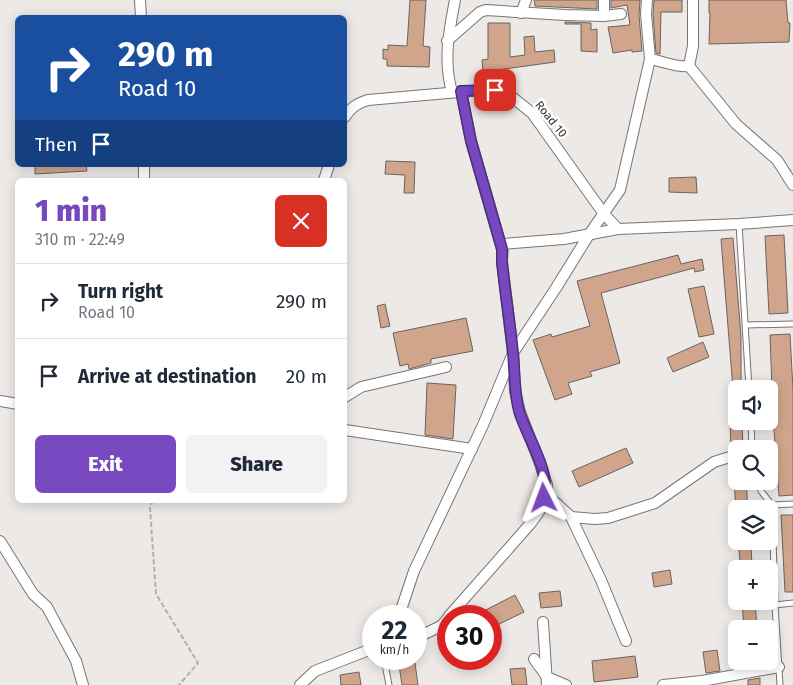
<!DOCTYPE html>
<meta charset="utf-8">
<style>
:root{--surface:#fff;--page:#f2f2f3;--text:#1f2937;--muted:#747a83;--line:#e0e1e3;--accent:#7848c0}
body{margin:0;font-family:"Fira Sans",sans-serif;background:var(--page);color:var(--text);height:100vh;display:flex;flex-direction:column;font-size:19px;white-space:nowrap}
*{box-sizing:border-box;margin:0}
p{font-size:16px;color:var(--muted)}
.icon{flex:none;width:28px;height:28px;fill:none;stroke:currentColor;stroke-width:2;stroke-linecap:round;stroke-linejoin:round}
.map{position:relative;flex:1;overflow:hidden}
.panel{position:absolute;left:15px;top:178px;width:332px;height:325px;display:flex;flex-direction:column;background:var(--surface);border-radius:8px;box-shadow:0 2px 12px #0003}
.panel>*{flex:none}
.hud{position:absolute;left:15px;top:15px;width:332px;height:152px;border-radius:8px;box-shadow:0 2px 12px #0003;background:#1a4fa0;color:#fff;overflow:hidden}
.tools{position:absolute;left:728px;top:380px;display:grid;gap:10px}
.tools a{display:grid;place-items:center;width:50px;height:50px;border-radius:8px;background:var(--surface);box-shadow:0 2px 12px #0003;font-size:25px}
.speed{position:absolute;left:362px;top:605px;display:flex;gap:10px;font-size:25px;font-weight:700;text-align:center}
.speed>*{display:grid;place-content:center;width:65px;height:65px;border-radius:50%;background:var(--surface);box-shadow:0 2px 12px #0003;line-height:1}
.speed small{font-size:12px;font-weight:400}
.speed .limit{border:8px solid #d22;background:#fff;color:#111}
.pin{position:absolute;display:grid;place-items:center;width:42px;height:42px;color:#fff;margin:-21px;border-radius:10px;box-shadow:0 2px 8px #0006}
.me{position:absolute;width:55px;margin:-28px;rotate:357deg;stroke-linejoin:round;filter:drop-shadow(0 0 4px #0008)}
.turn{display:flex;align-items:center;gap:18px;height:105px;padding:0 20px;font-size:22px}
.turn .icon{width:65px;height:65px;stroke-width:2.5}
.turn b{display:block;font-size:35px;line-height:42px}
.then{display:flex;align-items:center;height:48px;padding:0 20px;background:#0003;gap:10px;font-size:19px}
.round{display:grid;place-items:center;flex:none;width:52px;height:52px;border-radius:8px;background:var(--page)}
.head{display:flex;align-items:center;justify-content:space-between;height:85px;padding:0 20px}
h1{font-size:30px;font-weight:800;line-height:38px;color:var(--accent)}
.action{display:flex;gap:10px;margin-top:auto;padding:10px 20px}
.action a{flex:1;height:58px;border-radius:8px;background:var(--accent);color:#fff;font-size:20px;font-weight:800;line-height:58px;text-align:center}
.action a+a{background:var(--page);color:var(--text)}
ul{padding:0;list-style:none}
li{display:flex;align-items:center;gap:15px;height:75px;padding:0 20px;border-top:1px solid var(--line)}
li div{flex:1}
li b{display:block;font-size:19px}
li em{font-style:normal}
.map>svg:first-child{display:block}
.building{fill:#d0a58c;stroke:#676462}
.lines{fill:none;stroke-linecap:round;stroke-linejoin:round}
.service-casing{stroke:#787574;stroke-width:7}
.minor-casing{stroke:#787574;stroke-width:12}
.path{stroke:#b2b0ae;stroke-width:2;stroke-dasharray:5 2.5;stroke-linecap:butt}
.service{stroke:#fff;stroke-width:5}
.minor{stroke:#fff;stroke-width:10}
.route-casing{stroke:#4e2f7d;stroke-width:12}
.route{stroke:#7848c0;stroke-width:9}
.labels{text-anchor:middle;stroke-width:5;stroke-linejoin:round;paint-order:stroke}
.street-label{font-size:12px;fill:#373635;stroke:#fff}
</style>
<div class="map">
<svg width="793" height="685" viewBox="0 0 793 685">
<rect width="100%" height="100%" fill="#ece9e7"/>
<g class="building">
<path d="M410 0H426L423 46 430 47 429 67 387 66V59H383V49L388 50V45L407 46Z"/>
<path d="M534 0H597V9L535 6Z"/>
<path d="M611 0H640L639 15 642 51 632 52V50L613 53 608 27 630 25 627 5 611 8Z"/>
<path d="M654 0H682V12H661L660 54 656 53 653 14Z"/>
<path d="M709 0H786L788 23H790L789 42 709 44 710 13H709Z"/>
<path d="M565 22 591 23V30L597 29V52L581 51V24H565Z"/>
<path d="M488 23H510V57L525 55 524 37 534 36 535 52 554 50 555 62 483 72 482 60 488 59Z"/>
<path d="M386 161 415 162 414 193H404L405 175 385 174Z"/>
<path d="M35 165H86L87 171 35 174Z"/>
<path d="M696 177 697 193 669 192V178Z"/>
<path d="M784 235 788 313 769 314 765 236Z"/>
<path d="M733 238 741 336V389H733L721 239Z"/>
<path d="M678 255 681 264 702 259 704 270 695 272 694 268 601 293 620 363 590 372 592 376 568 383 572 394 555 400 533 340 551 334 552 337 590 326 577 281Z"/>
<path d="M704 286 714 334 699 337 688 289Z"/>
<path d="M385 304 390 326 381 328 377 306Z"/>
<path d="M466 318 473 351 431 359V363L409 369 408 364 400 366 393 333Z"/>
<path d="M790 334 793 390V495L779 496 773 418 770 335Z"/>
<path d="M703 342 709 357 673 372 667 358Z"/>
<path d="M427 383 456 385 453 439 425 435Z"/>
<path d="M730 421H742L743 448H731Z"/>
<path d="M626 448 633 463 579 487 572 471Z"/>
<path d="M734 481H746L748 509H736Z"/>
<path d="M781 515H793V592H785Z"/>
<path d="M738 541H751L752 569H741Z"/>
<path d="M670 570 672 584 654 587 652 573Z"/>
<path d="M560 591 562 606 541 608 539 593Z"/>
<path d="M515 595 524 612 491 628V616H474Z"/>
<path d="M742 601H755L757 629H744Z"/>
<path d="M717 650 720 671 706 673 703 652Z"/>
<path d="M635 656 638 677 594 682 592 661Z"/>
<path d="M415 663 418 685H402L399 665Z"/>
<path d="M525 668 527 685H512L510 669Z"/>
<path d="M359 672 361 685H341L340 675Z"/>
<path d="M760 678V685H748V680Z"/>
</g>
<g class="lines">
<defs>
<g id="service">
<path d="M739 224 749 389"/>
<path d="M746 325 793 324"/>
<path d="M751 421 752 449"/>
<path d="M759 481 761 491 772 505 775 605 780 685"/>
<path d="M772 505 793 504"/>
<path d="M775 605 793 603"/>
<path d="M384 659 389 685"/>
</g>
<g id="minor">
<path d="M140 0 141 18"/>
<path d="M604 0V16"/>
<path d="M647 0 646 14 650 59C662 61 678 68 689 66"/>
<path d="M693 0V46L689 66 736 124 777 160 793 185"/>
<path d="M521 13 526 0"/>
<path d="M447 41 480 12 486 10 565 15 604 16 621 14"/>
<path d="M461 91 471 141 502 249"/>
<path d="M452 92C443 61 449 31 455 0"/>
<path d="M345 117C351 107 358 103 368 100L482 90H495L512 97 532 113 604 214 618 229"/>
<path d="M144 165V180"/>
<path d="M324 180 329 165"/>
<path d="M345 397 361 387 446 367"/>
<path d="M0 401 18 404"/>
<path d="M345 430 472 449"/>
<path d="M545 498 556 503 571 517 601 580 626 641"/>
<path d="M571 517 595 519 608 518 655 503 714 462 736 455"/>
<path d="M0 541 33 594 47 607 76 661 83 685"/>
<path d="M399 616 414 571 483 425 513 353 556 288 590 233 620 190 650 59"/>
<path d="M449 616 531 523 539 512 545 498 547 485 539 461 520 412 515 391 513 353 502 262 503 244 564 239 618 229 739 224 793 220"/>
<path d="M543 622 547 685"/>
<path d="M416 638 441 626 449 617"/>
<path d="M534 659 547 677 566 685"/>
<path d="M300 685 315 671 374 648"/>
<path d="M663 685 702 681 779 667"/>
</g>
</defs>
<use href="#service" class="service-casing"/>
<use href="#minor" class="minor-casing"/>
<path class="path" d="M153 500 150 508 156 594 198 663 179 685"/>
<use href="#service" class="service"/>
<use href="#minor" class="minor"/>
</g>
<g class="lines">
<defs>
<path id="route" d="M495 90 461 91 471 141 502 249V262C505 292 510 323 513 353 515 373 514 392 519 411 527 438 551 470 544 498"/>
</defs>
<use href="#route" class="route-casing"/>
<use href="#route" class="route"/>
</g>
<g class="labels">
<g class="street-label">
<text transform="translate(551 119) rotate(51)" y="4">Road 10</text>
</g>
</g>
</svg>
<div class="tools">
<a><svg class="icon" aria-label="sound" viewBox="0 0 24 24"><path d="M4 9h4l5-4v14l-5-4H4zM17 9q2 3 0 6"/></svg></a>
<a><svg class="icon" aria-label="search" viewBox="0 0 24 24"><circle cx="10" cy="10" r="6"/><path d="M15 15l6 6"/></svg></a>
<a><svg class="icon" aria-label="layers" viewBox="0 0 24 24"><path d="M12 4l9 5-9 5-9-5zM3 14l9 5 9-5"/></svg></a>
<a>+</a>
<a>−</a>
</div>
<div class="speed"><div>22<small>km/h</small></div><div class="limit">30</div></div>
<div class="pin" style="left:495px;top:90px;background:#d93025"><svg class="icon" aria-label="arrive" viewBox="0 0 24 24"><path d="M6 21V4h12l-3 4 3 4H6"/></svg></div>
<svg class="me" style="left:544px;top:498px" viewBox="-20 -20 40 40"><path d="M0-17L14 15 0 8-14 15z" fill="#7848c0" stroke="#fff" stroke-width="4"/></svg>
<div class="hud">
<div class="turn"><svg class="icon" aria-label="right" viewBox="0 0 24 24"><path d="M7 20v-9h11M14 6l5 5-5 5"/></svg><div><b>290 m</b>Road 10</div></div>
<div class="then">Then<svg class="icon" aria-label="arrive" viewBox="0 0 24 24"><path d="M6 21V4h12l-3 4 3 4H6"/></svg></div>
</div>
<section class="panel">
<div class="head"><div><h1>1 min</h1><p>310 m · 22:49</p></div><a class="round" style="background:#d93025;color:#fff"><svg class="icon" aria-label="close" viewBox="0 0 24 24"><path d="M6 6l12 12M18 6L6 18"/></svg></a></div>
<ul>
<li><svg class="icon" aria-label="right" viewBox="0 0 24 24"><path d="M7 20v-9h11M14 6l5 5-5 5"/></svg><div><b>Turn right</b><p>Road 10</p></div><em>290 m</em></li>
<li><svg class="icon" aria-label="arrive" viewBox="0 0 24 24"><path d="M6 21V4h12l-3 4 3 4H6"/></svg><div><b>Arrive at destination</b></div><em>20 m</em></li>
</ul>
<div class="action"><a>Exit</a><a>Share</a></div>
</section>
</div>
